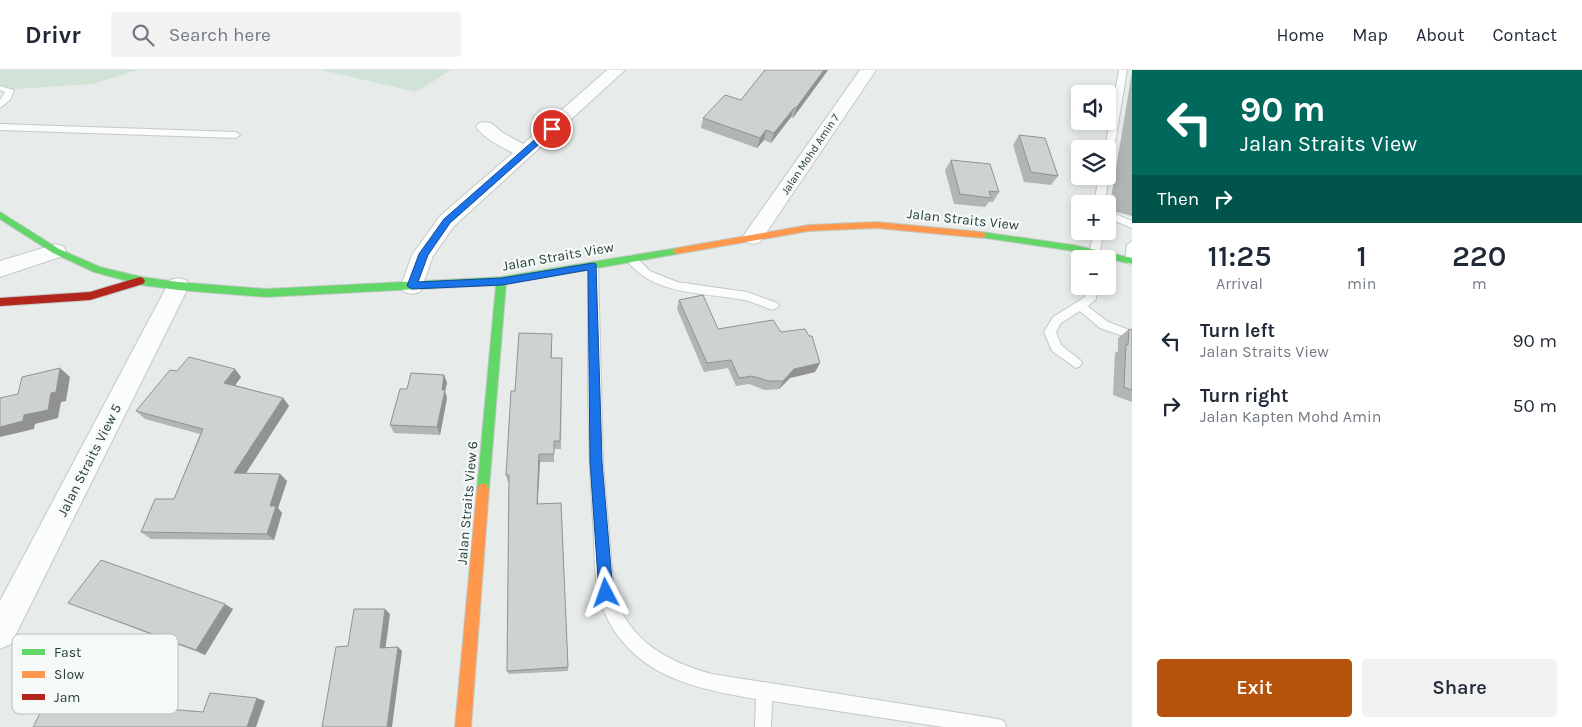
<!DOCTYPE html>
<meta charset="utf-8">
<style>
:root{--surface:#fff;--page:#f2f2f3;--text:#1f2937;--muted:#747a83;--line:#e0e1e3;--accent:#b45309}
body{margin:0;font-family:Karla,sans-serif;background:var(--page);color:var(--text);height:100vh;display:flex;flex-direction:column;font-size:19px;white-space:nowrap}
*{box-sizing:border-box;margin:0}
p{font-size:16px;color:var(--muted)}
.icon{flex:none;width:28px;height:28px;fill:none;stroke:currentColor;stroke-width:2;stroke-linecap:round;stroke-linejoin:round}
.map{position:relative;flex:1;overflow:hidden}
.sheet{display:flex;flex-direction:column;background:var(--surface);width:450px}
.sheet>*{flex:none}
.top-card{background:#00695c;color:#fff;overflow:hidden}
.tools{position:absolute;left:1071px;top:15px;display:grid;gap:10px}
.tools a{display:grid;place-items:center;width:45px;height:45px;border-radius:5px;background:var(--surface);box-shadow:0 2px 8px #0003;font-size:25px}
.pin{position:absolute;display:grid;place-items:center;width:42px;height:42px;color:#fff;margin:-21px;border:2px solid #fff;border-radius:50%;box-shadow:0 1px 5px #0007}
.me{position:absolute;width:55px;margin:-28px;rotate:356deg;stroke-linejoin:round;filter:drop-shadow(0 0 4px #0008)}
.turn{display:flex;align-items:center;gap:18px;height:105px;padding:0 25px;font-size:22px}
.turn .icon{width:65px;height:65px;stroke-width:2.5}
.turn b{display:block;font-size:35px;line-height:42px}
.then{display:flex;align-items:center;height:48px;padding:0 25px;background:#0003;gap:10px;font-size:19px}
.eta{display:flex;justify-content:space-evenly;align-items:center;height:85px;text-align:center}
.eta b{font-size:30px;font-weight:600;line-height:35px}
.button{display:flex;gap:10px;margin-top:auto;padding:10px 25px}
.button a{flex:1;height:58px;border-radius:5px;background:var(--accent);color:#fff;font-size:20px;font-weight:600;line-height:58px;text-align:center}
.button a+a{background:var(--page);color:var(--text)}
ul{padding:0;list-style:none}
li{display:flex;align-items:center;gap:15px;height:65px;padding:0 25px}
li div{flex:1}
li b{display:block;font-size:19px}
li em{font-style:normal}
header{display:flex;align-items:center;gap:30px;box-sizing:border-box;height:70px;padding:0 25px;background:var(--surface);border-bottom:1px solid var(--line)}
header strong{font-size:24px}
nav{display:flex;gap:28px;margin-inline-start:auto;font-size:18px}
.search{width:350px;height:45px;background:var(--page);display:flex;align-items:center;gap:12px;box-sizing:border-box;padding:0 18px;border-radius:5px;color:var(--muted);font-size:19px}
main{display:flex;flex:1;min-height:0}
.map>svg:first-child{display:block}
.green{fill:#d1e3d7}
.lines{fill:none;stroke-linecap:round;stroke-linejoin:round}
.lane-casing{stroke:#c4c8c6;stroke-width:2}
.street-casing{stroke:#c4c8c6;stroke-width:2}
.fast-casing{stroke:#c3c9c6;stroke-width:2}
.slow-casing{stroke:#c3c9c6;stroke-width:2}
.jam-casing{stroke:#c3c9c6;stroke-width:2}
.lane{fill:#fbfcfc;fill-rule:evenodd}
.street{fill:#fbfcfc;fill-rule:evenodd}
.fast{fill:#63d668;fill-rule:evenodd}
.slow{fill:#ff974d;fill-rule:evenodd}
.jam{fill:#b3261e;fill-rule:evenodd}
.wall{fill:#b1b5b4}
.shaded-wall{fill:#909392}
.building{fill:#ced2d1;stroke:#909392}
.route{fill:#1a73e8;stroke:#114b97}
.labels{text-anchor:middle;stroke-width:4.5;stroke-linejoin:round;paint-order:stroke}
.far-street-label{font-size:11px;fill:#253e39;stroke:#f5f9f8}
.street-label{font-size:14px;fill:#253e39;stroke:#f5f9f8}
.key{fill:#f5f9f8;stroke:#b7c1bf;stroke-width:1}
.key-label{font-size:14px;fill:#253e39}
</style>
<header>
<strong>Drivr</strong>
<div class="search"><svg class="icon" aria-label="search" viewBox="0 0 24 24"><circle cx="10" cy="10" r="6"/><path d="M15 15l6 6"/></svg>Search here</div>
<nav><a>Home</a><a>Map</a><a>About</a><a>Contact</a></nav>
</header>
<main>
<div class="map">
<svg width="1132" height="657" viewBox="0 0 1132 657">
<rect width="100%" height="100%" fill="#e7ebe9"/>
<g class="green">
<path d="M0 0H138L93 14 0 20Z"/>
<path d="M322 0H451L416 22Z"/>
</g>
<g class="lines">
<defs>
<g id="lane">
<path d="M1119 0H1127L1113 85 1108 88V79H1105Z"/>
<path d="M0 16 14 20 10 30 0 38V30L5 22 0 20Z"/>
<path d="M0 54 236 62 240 65 236 68 0 60Z"/>
<path d="M1108 104 1109 106 1104 134H1094L1099 106H1108Z"/>
<path d="M1108 141 1132 151V158L1108 148Z"/>
<path d="M1094 161H1104L1098 189H1088Z"/>
<path d="M1132 171V194L1130 195 1125 191 1127 175Z"/>
<path d="M631 185 635 186 650 201 677 212 747 222 777 233 779 236 773 240C763 237 754 232 744 230 705 222 651 226 626 189Z"/>
<path d="M593 192 598 196 603 392 614 523C628 570 667 592 712 604L998 649 1004 651 1006 657H943L772 631 771 657H755L756 629C708 621 655 611 623 572 611 559 603 542 599 525 593 503 595 473 593 450 587 365 588 281 588 196Z"/>
<path d="M1085 216H1096V229L1088 236 1090 238 1108 252 1132 261V269L1100 258 1080 241 1061 253 1056 262 1061 275 1080 290 1082 293 1080 296 1076 298 1052 281 1044 262 1053 247 1085 227Z"/>
</g>
<g id="street">
<path d="M607 0H625L454 156 433 186 420 222 412 224 404 222 401 216 412 185 440 146 513 83C500 76 485 69 476 57L479 53 485 52 491 53 503 63 523 74Z"/>
<path d="M860 0H876L760 172 753 174 746 172 743 167 746 162Z"/>
<path d="M56 174 63 176 66 181 63 186 0 207V191Z"/>
<path d="M178 208 186 210 189 216 11 574 0 579V531L167 216 170 210Z"/>
</g>
<g id="fast">
<path d="M0 142 59 179 100 197 142 207 178 212 266 219 501 207 677 178 682 181 677 184 506 214 489 419 487 423 483 425 479 423 477 419 496 215 266 227 178 220 142 215 94 202 53 183 0 149Z"/>
<path d="M982 162 1073 175 1132 188V194L1073 181 979 167 977 165Z"/>
</g>
<g id="slow">
<path d="M877 152 982 162 987 165 982 168 877 158 809 161 677 184 672 181 677 178 809 155Z"/>
<path d="M483 413 487 415 489 419 471 657H455L477 419 479 415Z"/>
</g>
<path id="jam" d="M140 207 143 208 145 211 143 214 90 230 0 236V228L90 222Z"/>
</defs>
<use href="#lane" class="lane-casing"/>
<use href="#street" class="street-casing"/>
<use href="#fast" class="fast-casing"/>
<use href="#slow" class="slow-casing"/>
<use href="#jam" class="jam-casing"/>
<use href="#lane" class="lane"/>
<use href="#street" class="street"/>
<use href="#fast" class="fast"/>
<use href="#slow" class="slow"/>
<use href="#jam" class="jam"/>
</g>
<g class="wall">
<path d="M764 0H828L793 48 791 47 771 73 764 70 757 78 701 58 703 48 741 30 763 2Z"/>
<path d="M1132 2V146L1109 140Z"/>
<path d="M1019 65 1058 106 1051 115 1024 112 1013 75Z"/>
<path d="M951 90 999 122 993 132H989L985 137 954 134 945 100Z"/>
<path d="M679 230 718 259 781 262 820 293 815 302 790 308 779 319 765 320 749 314 736 316 728 298 704 302 677 239Z"/>
<path d="M1129 259 1132 260V332L1113 325 1115 283 1118 281V268Z"/>
<path d="M552 264V288H562L561 379H554V392H540L538 434 561 433 568 601 509 604 507 601 509 412H508L506 405 515 321Z"/>
<path d="M444 305 447 313 445 321 447 328 440 365 394 363 390 355 407 319Z"/>
<path d="M241 307 235 315 283 328 289 336 245 403 280 404 287 411 278 438 282 443 274 470 151 469 141 462 174 429 200 364 145 349 136 341Z"/>
<path d="M68 533 233 539 205 585Z"/>
</g>
<g class="shaded-wall">
<path d="M824 0H828L793 48 796 38Z"/>
<path d="M794 38 791 47 771 73 774 63Z"/>
<path d="M766 60 764 70 757 78 760 68Z"/>
<path d="M820 293 815 302 790 308 779 319 783 311 794 299Z"/>
<path d="M60 298 70 307 66 331 61 332 58 348 35 354 34 359 0 367V357L24 345 51 323Z"/>
<path d="M235 299 241 307 231 321 224 313Z"/>
<path d="M444 305 447 313 445 321 447 328 440 365 437 357 442 320Z"/>
<path d="M283 328 289 336 241 411 234 403Z"/>
<path d="M539 384 540 392 537 441V434Z"/>
<path d="M280 404 287 411 278 438 282 443 274 470 267 464 270 436Z"/>
<path d="M225 534 233 539 205 585 196 580Z"/>
<path d="M385 539 390 544 385 582 380 578Z"/>
<path d="M398 577 402 581 392 657H387Z"/>
<path d="M102 598 114 602 101 630 89 627Z"/>
<path d="M257 628 265 631 256 657H247Z"/>
<path d="M147 631 158 634 155 640 144 637Z"/>
</g>
<g class="building">
<path d="M765 0H824L796 38H794L774 63 766 60 760 68 703 48 725 25 741 30Z"/>
<path d="M1019 65 1045 68 1058 106 1031 102Z"/>
<path d="M951 90 990 94 999 122 989 121 991 128 960 124Z"/>
<path d="M703 225 718 259 773 250 781 262 805 259 809 266H812L820 293 794 299 783 311H769L752 306 739 308 731 290 707 293 679 230Z"/>
<path d="M1129 259 1132 260V320L1124 317 1126 274 1128 275Z"/>
<path d="M519 263 552 264 551 288H562L560 371H554V384H539L537 434 561 433 568 597 507 601 509 405H506L511 321H515Z"/>
<path d="M189 287 235 299 224 313 283 328 234 403 280 404 270 436H276L267 464 141 462 155 429H174L203 359 136 341 170 300 177 301Z"/>
<path d="M60 298 56 322 51 323 48 340 24 345 23 351 0 357V328L18 324 22 307Z"/>
<path d="M411 303 444 305 442 320H445L437 357 390 355 400 319H407Z"/>
<path d="M101 490 225 534 196 580 68 533Z"/>
<path d="M354 539H385L380 578 398 577 387 657H322L336 577 348 576Z"/>
<path d="M64 596 102 598 89 627 147 631 144 637 203 642 210 623 257 628 247 657H33Z"/>
</g>
<path class="route" d="M549 57 556 59 450 153 428 185 418 212 502 208 593 193 596 194 602 392 613 523 611 528 606 530 601 528 599 523 590 392 588 200 502 215 412 219 407 216 419 184 444 149Z"/>
<g class="labels">
<g class="far-street-label">
<text transform="translate(810 84) rotate(-56)" y="4">Jalan Mohd Amin 7</text>
</g>
<g class="street-label">
<text transform="translate(963 149) rotate(6)" y="5">Jalan Straits View</text>
<text transform="translate(558 186) rotate(-10)" y="5">Jalan Straits View</text>
<text transform="translate(89 390) rotate(-63)" y="5">Jalan Straits View 5</text>
<text transform="translate(467 433) rotate(-85)" y="5">Jalan Straits View 6</text>
</g>
</g>
<rect x="12" y="564" width="166" height="80" rx="8" class="key"/>
<rect x="22" y="579" width="23" height="6" fill="#63d668"/>
<rect x="22" y="601" width="23" height="7" fill="#ff974d"/>
<rect x="22" y="624" width="23" height="6" fill="#b3261e"/>
<g class="key-label">
<text x="54" y="587">Fast</text>
<text x="54" y="609">Slow</text>
<text x="54" y="632">Jam</text>
</g>
</svg>
<div class="tools">
<a><svg class="icon" aria-label="sound" viewBox="0 0 24 24"><path d="M4 9h4l5-4v14l-5-4H4zM17 9q2 3 0 6"/></svg></a>
<a><svg class="icon" aria-label="layers" viewBox="0 0 24 24"><path d="M12 4l9 5-9 5-9-5zM3 14l9 5 9-5"/></svg></a>
<a>+</a>
<a>−</a>
</div>
<div class="pin" style="left:552px;top:59px;background:#d93025"><svg class="icon" aria-label="arrive" viewBox="0 0 24 24"><path d="M6 21V4h12l-3 4 3 4H6"/></svg></div>
<svg class="me" style="left:606px;top:523px" viewBox="-20 -20 40 40"><path d="M0-17L14 15 0 8-14 15z" fill="#1a73e8" stroke="#fff" stroke-width="4"/></svg>
</div>
<section class="sheet">
<div class="top-card">
<div class="turn"><svg class="icon" aria-label="left" viewBox="0 0 24 24"><path d="M17 20v-9H6M10 6l-5 5 5 5"/></svg><div><b>90 m</b>Jalan Straits View</div></div>
<div class="then">Then<svg class="icon" aria-label="right" viewBox="0 0 24 24"><path d="M7 20v-9h11M14 6l5 5-5 5"/></svg></div>
</div>
<div class="eta">
<div><b>11:25</b><p>Arrival</p></div>
<div><b>1</b><p>min</p></div>
<div><b>220</b><p>m</p></div>
</div>
<ul>
<li><svg class="icon" aria-label="left" viewBox="0 0 24 24"><path d="M17 20v-9H6M10 6l-5 5 5 5"/></svg><div><b>Turn left</b><p>Jalan Straits View</p></div><em>90 m</em></li>
<li><svg class="icon" aria-label="right" viewBox="0 0 24 24"><path d="M7 20v-9h11M14 6l5 5-5 5"/></svg><div><b>Turn right</b><p>Jalan Kapten Mohd Amin</p></div><em>50 m</em></li>
</ul>
<div class="button"><a>Exit</a><a>Share</a></div>
</section>
</main>
